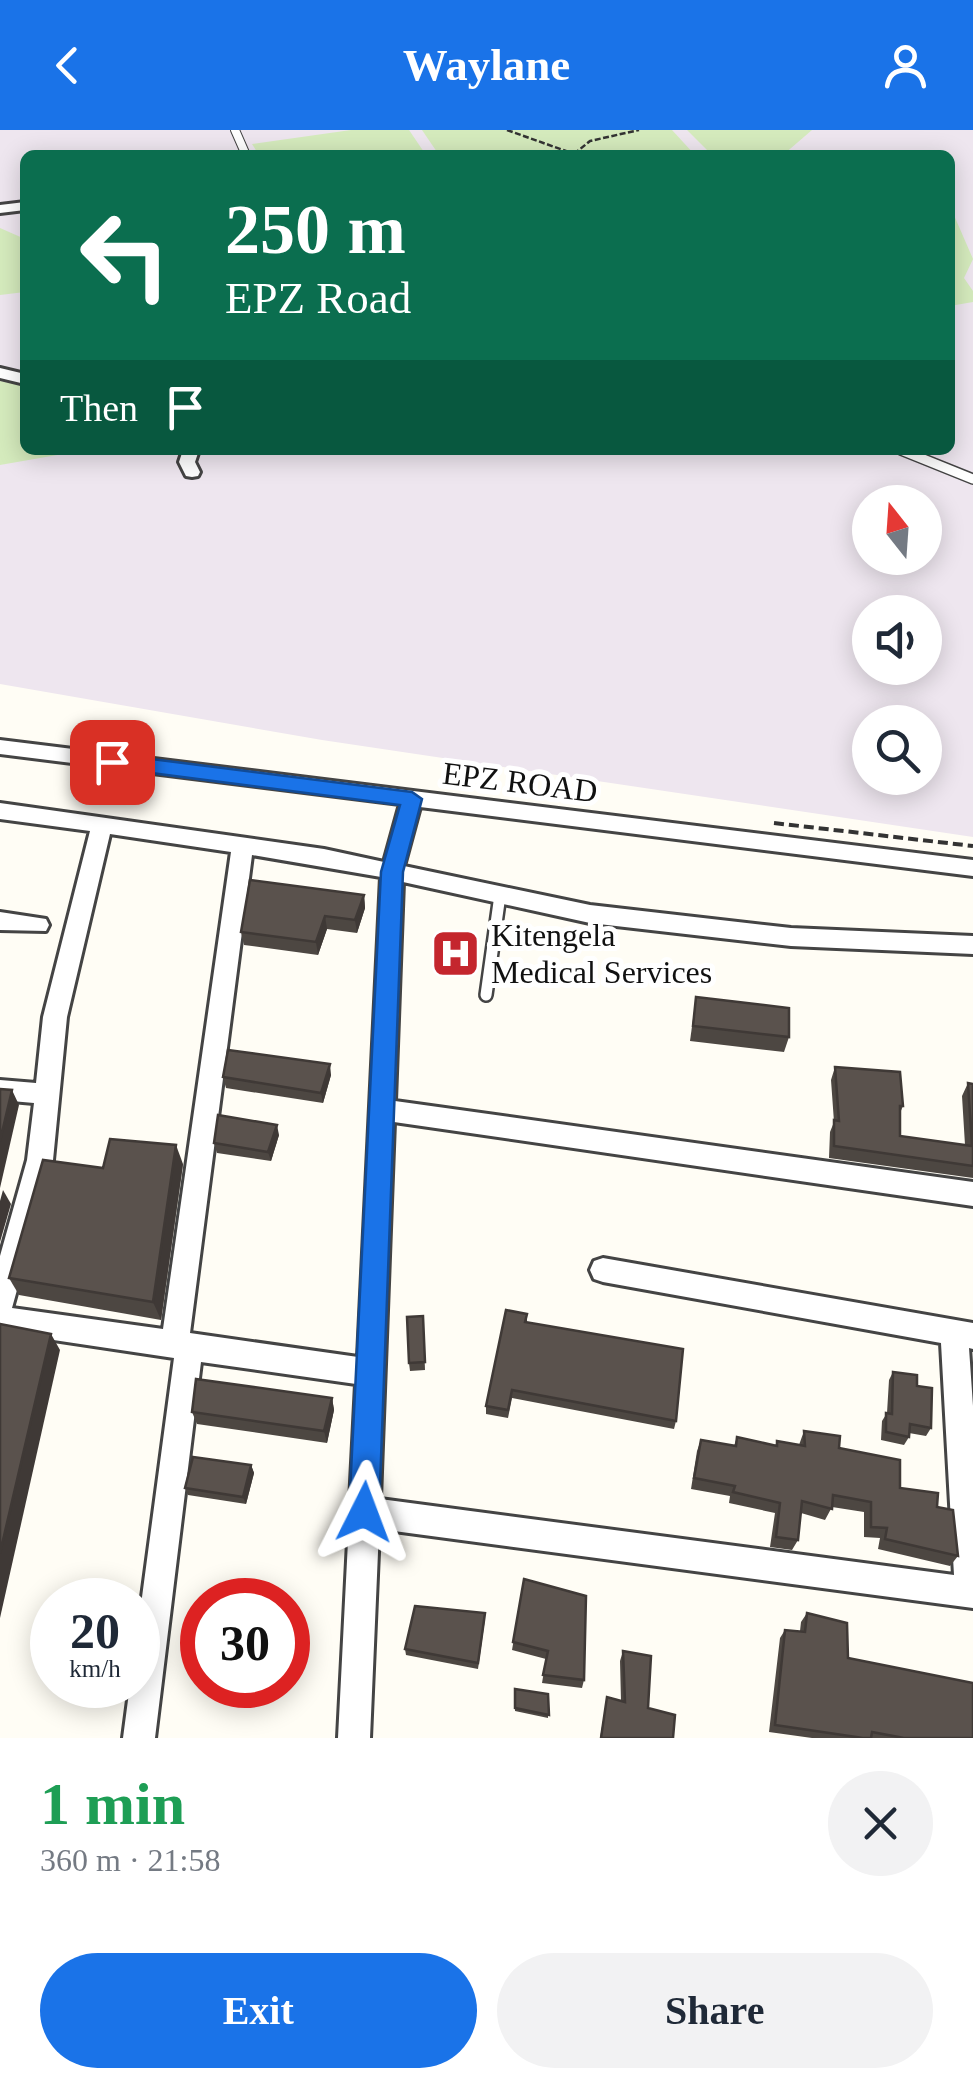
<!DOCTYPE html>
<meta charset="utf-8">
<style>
:root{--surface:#fff;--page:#f2f2f3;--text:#1f2937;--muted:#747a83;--accent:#1a73e8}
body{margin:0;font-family:"Times New Roman",serif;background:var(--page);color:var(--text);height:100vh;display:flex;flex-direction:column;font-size:38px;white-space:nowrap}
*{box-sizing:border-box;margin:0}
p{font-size:32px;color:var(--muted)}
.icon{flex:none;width:55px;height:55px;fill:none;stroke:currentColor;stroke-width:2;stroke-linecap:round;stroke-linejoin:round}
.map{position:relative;height:1608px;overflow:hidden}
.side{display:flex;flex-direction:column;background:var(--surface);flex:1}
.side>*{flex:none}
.banner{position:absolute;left:20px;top:20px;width:935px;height:305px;border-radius:15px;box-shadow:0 5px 25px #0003;background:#0b6e4f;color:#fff;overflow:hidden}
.needle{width:65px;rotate:343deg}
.fabs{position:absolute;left:852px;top:355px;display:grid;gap:20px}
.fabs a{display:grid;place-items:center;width:90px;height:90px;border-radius:50%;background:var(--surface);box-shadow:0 5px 25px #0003;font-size:50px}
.speed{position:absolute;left:30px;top:1448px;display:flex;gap:20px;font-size:50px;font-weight:700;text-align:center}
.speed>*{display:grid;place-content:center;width:130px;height:130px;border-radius:50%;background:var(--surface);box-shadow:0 5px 25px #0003;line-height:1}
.speed small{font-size:25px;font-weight:400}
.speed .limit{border:15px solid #d22;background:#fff;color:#111}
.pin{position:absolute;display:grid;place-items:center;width:85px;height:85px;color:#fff;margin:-42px;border-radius:20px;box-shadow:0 5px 15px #0006}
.me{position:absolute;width:110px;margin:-55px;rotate:3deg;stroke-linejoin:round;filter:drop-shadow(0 0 8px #0008)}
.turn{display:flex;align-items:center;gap:35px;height:210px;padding:0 40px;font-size:45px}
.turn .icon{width:130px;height:130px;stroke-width:2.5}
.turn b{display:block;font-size:70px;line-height:85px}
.then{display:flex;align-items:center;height:95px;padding:0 40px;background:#0003;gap:20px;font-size:38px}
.round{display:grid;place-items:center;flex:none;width:105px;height:105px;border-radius:52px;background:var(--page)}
.overview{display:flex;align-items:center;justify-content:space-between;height:170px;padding:0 40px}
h1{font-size:60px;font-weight:600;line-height:75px;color:#1e9e55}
.button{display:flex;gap:20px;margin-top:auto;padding:20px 40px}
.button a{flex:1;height:115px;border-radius:60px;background:var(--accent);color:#fff;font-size:40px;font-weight:600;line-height:115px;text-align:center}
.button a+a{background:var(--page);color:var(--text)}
header{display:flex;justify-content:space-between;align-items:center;height:130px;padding:0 40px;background:var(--accent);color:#fff;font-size:45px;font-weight:600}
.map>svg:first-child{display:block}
.industrial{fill:#eee6ef;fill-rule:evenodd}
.green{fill:#d5ebbd}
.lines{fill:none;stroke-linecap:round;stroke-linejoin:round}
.service-far2-casing{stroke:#444;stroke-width:10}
.service-far1-casing{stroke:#444;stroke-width:12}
.service-casing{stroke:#444;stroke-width:16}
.minor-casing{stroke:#444;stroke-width:6}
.path-far1{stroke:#333;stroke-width:2.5;stroke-dasharray:6 2.5;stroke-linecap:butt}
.path{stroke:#333;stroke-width:4;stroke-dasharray:10 5;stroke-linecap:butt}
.service-far2{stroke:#fff;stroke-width:8}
.service-far1{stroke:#fff;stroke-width:9}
.service{stroke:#fff;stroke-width:11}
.minor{fill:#fff;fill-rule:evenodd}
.wall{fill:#4d4742}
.shaded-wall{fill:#3f3936}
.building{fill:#5a524d;stroke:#3f3936;stroke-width:2.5}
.route{fill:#1a73e8;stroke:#114b97;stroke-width:2.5}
.labels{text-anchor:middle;stroke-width:10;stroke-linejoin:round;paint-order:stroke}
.street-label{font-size:32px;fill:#111;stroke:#fff}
.poi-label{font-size:32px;fill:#111;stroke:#fff;text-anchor:start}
</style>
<header><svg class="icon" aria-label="back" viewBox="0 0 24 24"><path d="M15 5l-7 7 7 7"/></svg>Waylane<svg class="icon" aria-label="person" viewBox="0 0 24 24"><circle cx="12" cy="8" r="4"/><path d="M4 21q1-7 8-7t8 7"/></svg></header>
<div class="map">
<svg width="973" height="1608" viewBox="0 0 973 1608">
<rect width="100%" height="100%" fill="#fffdf5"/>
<path class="industrial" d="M0 0H973V707L322 610 0 554ZM25 25H950V320H25ZM870 372H925V428H870ZM870 482H925V538H870ZM870 592H925V648H870Z"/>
<g class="green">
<path d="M351 0H409L426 25H259L252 14Z"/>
<path d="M422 0H672L695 25H439Z"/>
<path d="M687 0H812L783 25H712Z"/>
<path d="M950 76 973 129 964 148 973 161V172L950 176Z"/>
<path d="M0 98 25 109V162L0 165Z"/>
<path d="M0 251 25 256V320H86L0 335Z"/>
</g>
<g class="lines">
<defs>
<path id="service-far2" d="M235 0 246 25"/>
<path id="service-far1" d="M901 320 973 349"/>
<path id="service" d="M486 865 500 765"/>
<g id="minor">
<path d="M25 72V80L0 83V75Z"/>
<path d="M0 238 25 244V254L0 248Z"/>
<path d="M183 320H199L195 332 200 342 198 346 192 347 186 346 179 332Z"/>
<path d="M0 610 973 730V746L420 677 404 736 590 775 791 798 973 806V824L791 816 590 793 403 752 395 971 973 1052V1076L394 992 380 1369 954 1445 941 1213 603 1152 594 1149 590 1140 594 1131 603 1128 973 1193V1219L969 1218 973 1276V1478L379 1399 370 1608H338L356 1254 201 1232 155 1608H123L130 1555H138V1497L174 1228 0 1202V1126L27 1030 34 973 0 970V950L36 953 43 887 90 701 0 689V673L324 719 384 732 400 674 0 624ZM110 704 231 722 163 1199 12 1178 53 1030 67 887ZM252 725 381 747 358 1227 190 1203Z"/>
<path d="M0 782 46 789 49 795 46 801 0 800Z"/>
</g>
</defs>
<use href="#service-far2" class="service-far2-casing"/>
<use href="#service-far1" class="service-far1-casing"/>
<use href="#service" class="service-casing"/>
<use href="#minor" class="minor-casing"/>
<g class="path-far1">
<path d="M507 0 577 25"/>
<path d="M574 24 590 11 639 0"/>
</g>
<path class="path" d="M774 693 973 716"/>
<use href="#service-far2" class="service-far2"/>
<use href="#service-far1" class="service-far1"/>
<use href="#service" class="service"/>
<use href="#minor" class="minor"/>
</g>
<g class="wall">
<path d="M364 765 365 778 357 803 327 799 318 825 244 815 241 802Z"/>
<path d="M696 867 789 907 784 922 690 911Z"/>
<path d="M835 937 903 976 900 983V1006L965 1015 962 966 968 953 973 954V1048L829 1028 830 1002 834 992 831 950Z"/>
<path d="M331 945 323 973 226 958 223 947Z"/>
<path d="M279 1005 271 1031 217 1023 214 1013Z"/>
<path d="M183 1034 161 1190 19 1165 9 1148 103 1038Z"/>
<path d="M527 1184V1192L676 1291 674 1299 512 1268 508 1288 486 1284V1276Z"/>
<path d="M423 1186 425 1240 410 1241 409 1233Z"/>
<path d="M893 1242 917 1256 931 1298 926 1306 909 1303V1307L904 1315 881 1310 882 1291 887 1283 889 1250Z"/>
<path d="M332 1268 334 1280 327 1313 197 1294 192 1282Z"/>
<path d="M804 1301 839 1318 900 1358 937 1377 958 1426 950 1436 878 1419 880 1408 864 1407V1382L832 1377 825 1390 801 1383 798 1410 792 1420 770 1417 775 1383 729 1373 730 1366 691 1359 697 1321 701 1310 734 1316 737 1307 775 1316 777 1311 799 1315Z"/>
<path d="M251 1335 254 1343 246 1374 188 1365 185 1358Z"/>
<path d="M524 1449 584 1550 582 1558 542 1553 546 1529 512 1520Z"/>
<path d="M807 1483 848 1528 973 1608H812L769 1602 780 1508 785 1500 800 1501 801 1492Z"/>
<path d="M485 1489 478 1539 406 1525 405 1519Z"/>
<path d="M623 1521 648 1578 673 1608H600L607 1567 621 1571 620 1531Z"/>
<path d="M515 1559 548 1564V1588L515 1581Z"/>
</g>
<g class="shaded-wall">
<path d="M364 765 365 778 357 803 355 790Z"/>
<path d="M325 786 327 799 318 825 316 812Z"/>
<path d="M330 934 331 945 323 973 321 963Z"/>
<path d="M12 960 19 975 0 1058V1011Z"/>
<path d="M277 995 279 1005 271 1031 268 1022Z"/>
<path d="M176 1015 183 1034 161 1190 153 1172Z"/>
<path d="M3 1060 11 1074 0 1112V1071Z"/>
<path d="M51 1204 60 1220 0 1488V1423Z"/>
<path d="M332 1268 334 1280 327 1313 324 1301Z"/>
<path d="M251 1335 254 1343 246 1374 243 1367Z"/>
</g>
<g class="building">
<path d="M250 750 364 765 355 790 325 786 316 812 241 802Z"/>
<path d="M696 867 789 878V907L693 896Z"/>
<path d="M228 920 330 934 321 963 223 947Z"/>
<path d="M835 937 900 942 903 976H900V1006L972 1016 968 953 973 954V1036L834 1016V990L839 991Z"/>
<path d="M0 959 12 960 0 1011Z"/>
<path d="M218 985 277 995 268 1022 214 1013Z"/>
<path d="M110 1009 176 1015 153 1172 9 1148 43 1030 103 1038Z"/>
<path d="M506 1180 527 1184 525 1192 683 1219 676 1291 512 1260 508 1280 486 1276Z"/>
<path d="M423 1186 425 1232 409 1233 407 1187Z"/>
<path d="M0 1194 51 1204 0 1423Z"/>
<path d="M893 1242 917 1245V1256L932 1258 931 1298 910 1294 909 1307 886 1302V1283L892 1284Z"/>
<path d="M196 1249 332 1268 324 1301 192 1282Z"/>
<path d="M804 1301 840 1306 839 1318 900 1330V1358L938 1363 937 1377 953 1380 958 1426 885 1409 887 1398 871 1397V1372L833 1365 832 1379 802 1371 798 1410 776 1407 780 1373 733 1362 735 1356 694 1348 701 1310 736 1316 737 1307 777 1316V1311L805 1316Z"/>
<path d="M193 1327 251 1335 243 1367 185 1358Z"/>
<path d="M524 1449 586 1466 584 1550 543 1545 548 1521 513 1512Z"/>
<path d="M415 1476 485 1483 478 1533 405 1519Z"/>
<path d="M807 1483 847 1493 848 1528 973 1553V1608H904L872 1602 871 1608H863L775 1595 785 1500 805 1502Z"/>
<path d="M623 1521 651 1526 648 1578 675 1585 673 1608H601L607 1567 625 1572Z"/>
<path d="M515 1559 548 1564 549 1585 515 1578Z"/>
</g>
<path class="route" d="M112 624 412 662 422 669 403 742 379 1382 375 1393 364 1397 353 1393 349 1382 381 742 400 675 105 637 102 632 105 626Z"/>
<defs>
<symbol id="hospital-square" viewBox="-11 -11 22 22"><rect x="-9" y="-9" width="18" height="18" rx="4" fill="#c4262e" stroke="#fff"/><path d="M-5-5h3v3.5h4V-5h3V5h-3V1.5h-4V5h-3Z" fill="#fff"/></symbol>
</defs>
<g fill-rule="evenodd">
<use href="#hospital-square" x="428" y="796" width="55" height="55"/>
</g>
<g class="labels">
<g class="street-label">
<text transform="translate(520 652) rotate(7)" y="11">EPZ ROAD</text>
</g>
<g class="poi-label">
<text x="491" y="816">Kitengela<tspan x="491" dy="37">Medical Services</tspan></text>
</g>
</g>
</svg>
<div class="fabs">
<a><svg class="needle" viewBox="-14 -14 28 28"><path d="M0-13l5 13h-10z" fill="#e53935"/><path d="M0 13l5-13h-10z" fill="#747a83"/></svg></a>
<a><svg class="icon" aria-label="sound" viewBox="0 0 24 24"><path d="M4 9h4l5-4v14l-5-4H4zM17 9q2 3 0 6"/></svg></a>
<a><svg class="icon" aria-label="search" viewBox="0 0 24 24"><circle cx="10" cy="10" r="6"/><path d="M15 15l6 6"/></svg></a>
</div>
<div class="speed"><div>20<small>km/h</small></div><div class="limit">30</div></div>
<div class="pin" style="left:112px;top:632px;background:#d93025"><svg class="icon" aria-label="arrive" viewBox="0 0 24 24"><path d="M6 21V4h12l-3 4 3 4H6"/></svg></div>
<svg class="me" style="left:364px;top:1382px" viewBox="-20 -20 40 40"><path d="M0-17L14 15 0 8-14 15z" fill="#1a73e8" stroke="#fff" stroke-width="4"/></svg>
<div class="banner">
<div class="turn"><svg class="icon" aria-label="left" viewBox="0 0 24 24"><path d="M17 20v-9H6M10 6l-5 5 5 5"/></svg><div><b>250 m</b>EPZ Road</div></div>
<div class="then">Then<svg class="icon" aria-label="arrive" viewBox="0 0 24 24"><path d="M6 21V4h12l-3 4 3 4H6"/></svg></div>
</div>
</div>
<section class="side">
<div class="overview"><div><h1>1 min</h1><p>360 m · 21:58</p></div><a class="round"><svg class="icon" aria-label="close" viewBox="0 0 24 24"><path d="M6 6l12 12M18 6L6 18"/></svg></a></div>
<div class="button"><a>Exit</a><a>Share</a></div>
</section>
